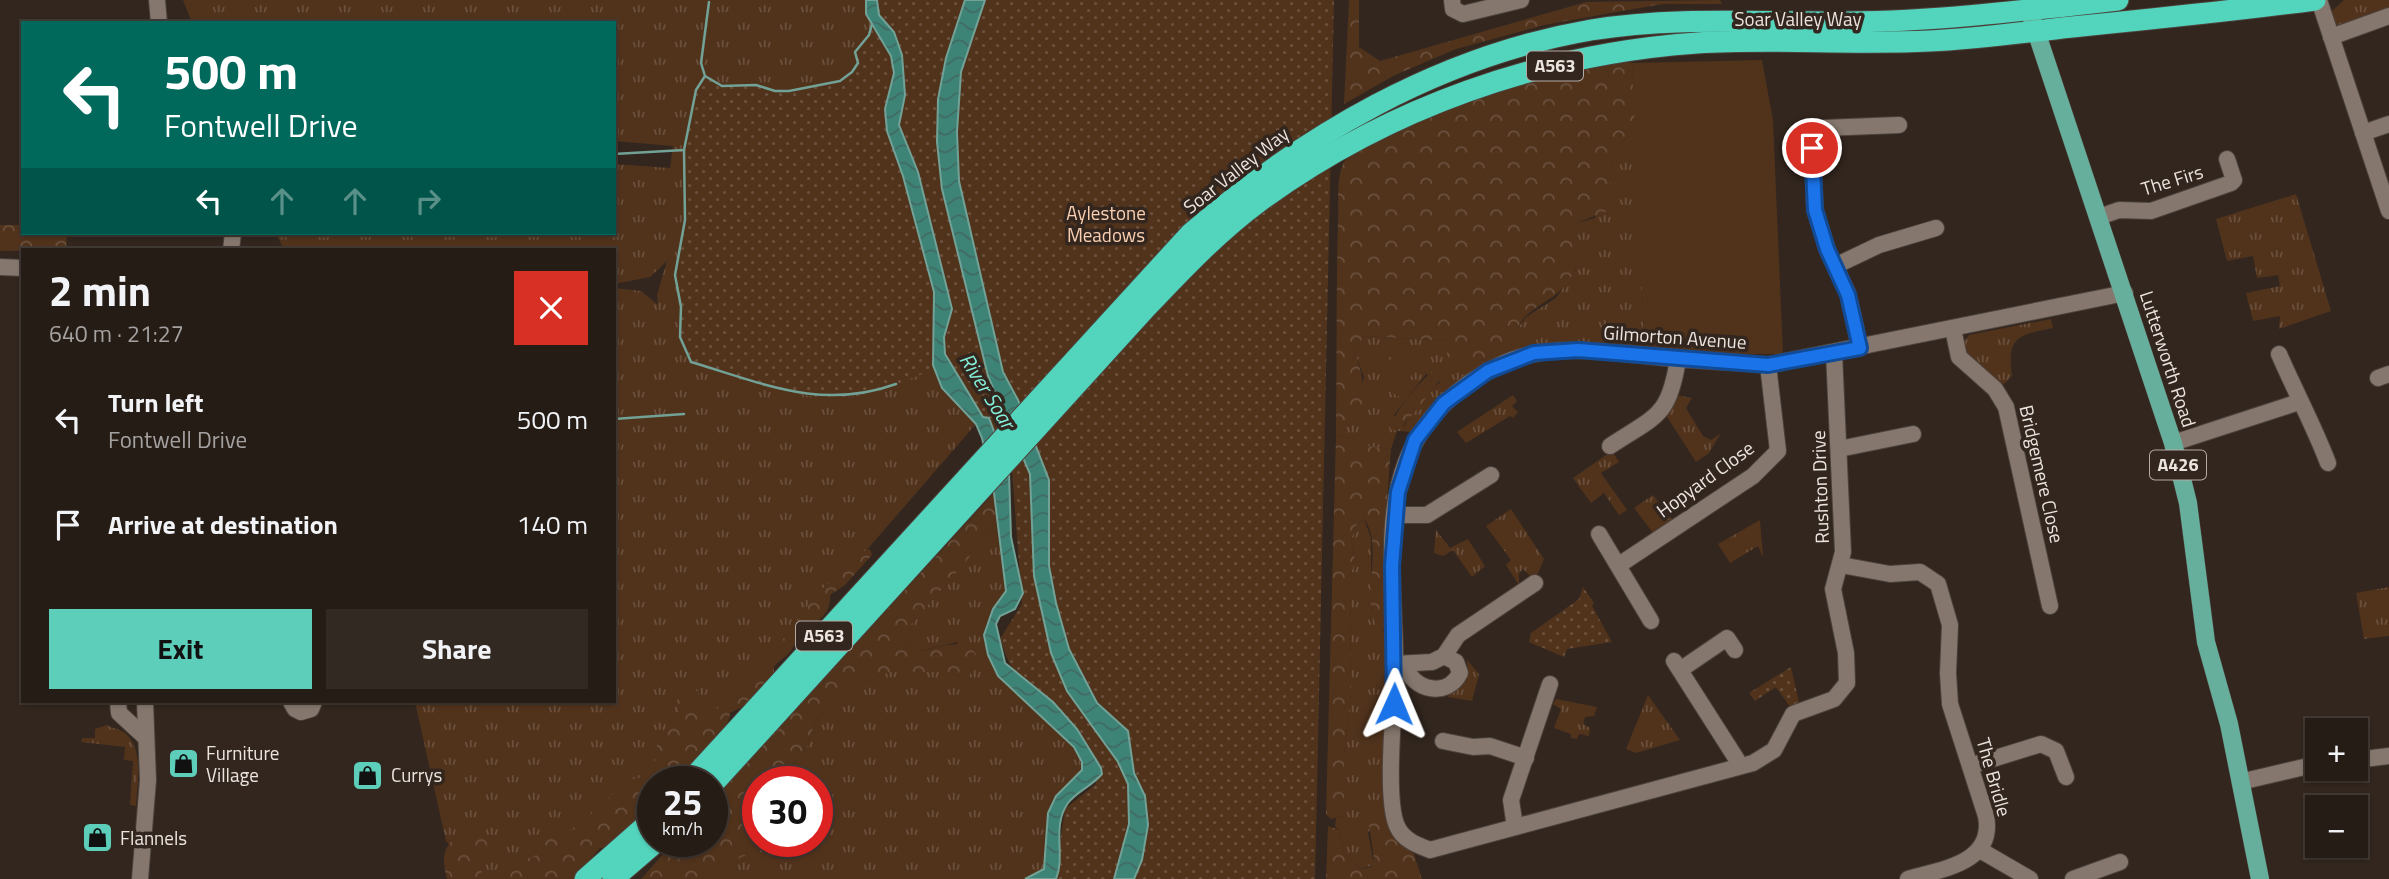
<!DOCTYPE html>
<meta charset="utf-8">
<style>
:root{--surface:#261c16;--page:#322923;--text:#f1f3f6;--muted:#a4a1a1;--line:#423a35;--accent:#5dceb9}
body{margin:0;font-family:"Titillium Web",sans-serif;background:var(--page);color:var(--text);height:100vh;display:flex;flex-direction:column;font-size:26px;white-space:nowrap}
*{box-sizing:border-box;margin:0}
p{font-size:23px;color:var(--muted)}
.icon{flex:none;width:38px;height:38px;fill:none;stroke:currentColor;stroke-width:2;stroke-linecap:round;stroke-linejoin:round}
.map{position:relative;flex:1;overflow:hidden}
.sheet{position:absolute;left:21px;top:248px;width:595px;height:455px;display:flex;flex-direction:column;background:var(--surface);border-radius:0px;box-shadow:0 2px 5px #0004,0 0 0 2px var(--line)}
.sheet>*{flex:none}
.banner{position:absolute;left:21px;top:21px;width:595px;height:214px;border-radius:0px;box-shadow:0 2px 5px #0004,0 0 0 2px var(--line);background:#00695c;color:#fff;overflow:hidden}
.controls{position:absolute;left:2305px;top:718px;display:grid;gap:14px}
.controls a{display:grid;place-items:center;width:63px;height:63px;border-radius:0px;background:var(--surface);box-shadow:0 2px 5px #0004,0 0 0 2px var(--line);font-size:35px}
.speed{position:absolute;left:637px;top:766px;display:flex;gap:14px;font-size:35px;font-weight:700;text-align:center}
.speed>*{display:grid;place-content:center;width:91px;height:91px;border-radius:50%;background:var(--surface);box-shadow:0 2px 5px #0004,0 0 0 2px var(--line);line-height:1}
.speed small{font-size:18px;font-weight:400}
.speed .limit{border:10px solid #d22;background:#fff;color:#111}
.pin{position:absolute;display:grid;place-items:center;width:60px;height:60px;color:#fff;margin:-30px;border:4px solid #fff;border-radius:50%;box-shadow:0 2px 7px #0007}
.me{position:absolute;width:77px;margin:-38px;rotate:1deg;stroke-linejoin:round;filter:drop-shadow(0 0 5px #0008)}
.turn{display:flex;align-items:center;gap:24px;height:147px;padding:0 28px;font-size:32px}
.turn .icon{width:91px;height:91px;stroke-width:2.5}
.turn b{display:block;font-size:49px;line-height:60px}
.lanes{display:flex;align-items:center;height:66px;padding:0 28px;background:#0003;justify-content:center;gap:35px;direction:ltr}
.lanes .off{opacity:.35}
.round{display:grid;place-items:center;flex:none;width:74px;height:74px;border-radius:0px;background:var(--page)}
.summary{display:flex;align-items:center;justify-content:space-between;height:119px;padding:0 28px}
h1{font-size:42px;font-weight:700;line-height:52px}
.primary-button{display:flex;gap:14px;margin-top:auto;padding:14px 28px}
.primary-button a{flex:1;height:80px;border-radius:0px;background:var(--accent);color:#111;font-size:28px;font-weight:700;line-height:80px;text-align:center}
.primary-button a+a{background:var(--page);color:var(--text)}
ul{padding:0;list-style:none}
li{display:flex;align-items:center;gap:21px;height:105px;padding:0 28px}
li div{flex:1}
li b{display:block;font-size:26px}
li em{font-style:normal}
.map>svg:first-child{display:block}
.grass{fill:url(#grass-tufts);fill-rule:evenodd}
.forest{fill:url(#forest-crowns)}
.park{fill:url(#park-dots)}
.garden{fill:#51331c}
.water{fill:url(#water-waves);stroke:#72a196;stroke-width:2}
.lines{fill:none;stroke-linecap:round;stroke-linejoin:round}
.stream{stroke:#72a196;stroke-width:2.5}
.minor-casing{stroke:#4c423c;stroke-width:18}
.major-casing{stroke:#4c423c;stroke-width:19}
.highway-casing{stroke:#4c423c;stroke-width:23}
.minor{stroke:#85776d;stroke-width:16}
.major{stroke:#67af9d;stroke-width:18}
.highway{stroke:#53d4bd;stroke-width:21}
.route-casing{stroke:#114b97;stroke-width:18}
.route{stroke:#1a73e8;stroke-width:12}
.labels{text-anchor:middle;stroke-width:7;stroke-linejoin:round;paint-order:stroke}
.shield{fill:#32261e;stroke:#b4aba5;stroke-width:2}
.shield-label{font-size:18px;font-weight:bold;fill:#ece4df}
.street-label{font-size:19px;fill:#ece4df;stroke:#32261e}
.park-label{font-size:19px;fill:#fbd0b2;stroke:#32261e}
.poi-label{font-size:19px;fill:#ece4df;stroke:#32261e;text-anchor:start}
.water-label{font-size:21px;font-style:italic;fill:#84efda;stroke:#32261e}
</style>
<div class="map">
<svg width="2389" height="879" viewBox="0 0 2389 879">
<defs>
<pattern id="grass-tufts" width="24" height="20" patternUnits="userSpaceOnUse" patternTransform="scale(1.75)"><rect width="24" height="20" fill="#51331c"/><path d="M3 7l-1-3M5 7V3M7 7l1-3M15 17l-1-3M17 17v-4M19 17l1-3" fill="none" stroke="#6a503d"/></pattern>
<pattern id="forest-crowns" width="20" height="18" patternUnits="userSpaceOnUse" patternTransform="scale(1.75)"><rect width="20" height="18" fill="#51331c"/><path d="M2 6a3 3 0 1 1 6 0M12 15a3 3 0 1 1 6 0" fill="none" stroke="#6a503d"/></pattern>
<pattern id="park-dots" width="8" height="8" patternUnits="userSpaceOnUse" patternTransform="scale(1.75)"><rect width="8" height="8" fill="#51331c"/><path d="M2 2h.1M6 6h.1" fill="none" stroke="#6a503d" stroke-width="1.8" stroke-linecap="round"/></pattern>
<pattern id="water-waves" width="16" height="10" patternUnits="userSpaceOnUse" patternTransform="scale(1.75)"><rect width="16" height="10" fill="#3d8477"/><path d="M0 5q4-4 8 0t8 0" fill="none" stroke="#416a62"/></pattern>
</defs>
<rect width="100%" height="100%" fill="#32261e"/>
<g class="grass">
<path d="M183 0H866V14L881 38 942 388 976 424 799 628 664 771 535 879H483L446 841 415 702H614V288L641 291 658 305 657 295 667 261 650 277 614 284V250H284L276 233H614V164L670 168 673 146 614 141V23H192Z"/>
<path d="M2344 0H2389V11L2341 27 2334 24 2332 11Z"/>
<path d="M1636 128 1644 336 1730 353 1772 356 1545 343 1513 352 1414 432 1397 431 1391 449 1363 446 1353 438 1336 436V424L1352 423 1364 377 1354 351 1364 336 1448 341 1513 335 1526 317 1556 298 1576 269 1577 223 1595 218 1609 191 1614 150ZM1426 374 1440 382 1424 397 1404 426 1394 415Z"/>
<path d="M2296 194 2331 311 2279 329 2280 316 2253 321 2246 293 2280 286 2278 275 2257 278 2253 256 2227 261 2216 219Z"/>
<path d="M2051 319 2053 328C2016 335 2007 338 2012 376L2004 384 1998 383 1965 353 1963 343 1969 335Z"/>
<path d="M1672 394 1692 398 1686 408 1703 436 1711 440 1721 433 1709 453 1696 462 1662 409Z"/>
<path d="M1513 395 1517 401 1512 406 1518 412 1513 418 1510 416 1466 443 1457 432Z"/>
<path d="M1612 451 1619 462 1601 473 1627 510 1619 515 1604 493 1591 503 1573 478Z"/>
<path d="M1653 495 1673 521 1654 534 1634 508Z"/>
<path d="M1511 509 1544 559 1538 573 1532 578 1523 569 1519 573V585L1506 565 1511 560 1486 526Z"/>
<path d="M1364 519 1371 538V610L1382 632 1387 627V816L1368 832 1374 865 1360 869 1344 853 1340 830 1335 827 1336 818 1344 816V754L1351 692 1350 578 1355 559 1351 539 1357 524Z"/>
<path d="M1760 520 1763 557 1758 546 1730 563 1718 544Z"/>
<path d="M997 525 1006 592C999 605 986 618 984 634 981 686 1080 725 1082 770L1056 796 1048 813 1044 869 1025 879H700C719 875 718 870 732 861 759 845 788 842 817 842V833L821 830 817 828V782H776L806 749 817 717 834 708 850 687 889 672H950L963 678 957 642 920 651 908 645 910 625 974 540Z"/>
<path d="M1436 530 1450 548 1468 539 1485 566 1472 577 1453 550 1443 556 1434 553Z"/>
<path d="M2389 587V636L2364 639 2356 593Z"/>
<path d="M1467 660 1479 674 1472 701 1448 697 1449 690 1468 673Z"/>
<path d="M1648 695 1680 740 1636 753 1626 749Z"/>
<path d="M1556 699 1597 707 1594 716 1585 717 1583 724 1590 728 1589 736 1579 734 1577 739 1571 738V734L1554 728 1561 709 1553 704Z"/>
<path d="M107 725C112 729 120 728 126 734 144 750 137 785 136 806L130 805 133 761 124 760 125 747 81 742 82 738H95V729Z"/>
</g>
<g class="forest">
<path d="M1349 0H1359V47L1380 61 1586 2 1720 0 1722 4H1662L1544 25 1456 49 1395 75 1344 104Z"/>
<path d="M1624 60 1632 63 1636 128 1614 150 1607 211 1577 223C1577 237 1581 261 1574 272 1559 299 1546 298 1526 316 1518 323 1516 336 1510 344 1496 360 1464 374 1447 357L1448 341 1364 336 1354 351C1363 374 1370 403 1352 424H1336C1337 357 1336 290 1338 222 1339 205 1336 181 1343 164 1354 141 1510 85 1541 77 1568 70 1597 65 1624 60Z"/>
<path d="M0 225H23V233H67L66 250 0 251Z"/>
<path d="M1439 366 1443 374C1440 382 1405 425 1397 431L1390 429C1393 412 1424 376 1439 366Z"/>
<path d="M1336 436 1353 438 1364 446 1391 449 1385 524 1387 627 1381 632C1356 602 1386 547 1364 519L1357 524 1351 539 1355 559 1350 578 1351 692 1344 754V816L1331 819 1326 814Z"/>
<path d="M994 493 997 525 974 540 972 554 910 626 908 645 920 651C940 648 962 636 976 654L970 675 963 678 950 672H890L850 687 834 708 817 717 806 749 776 782H758V803L755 807 758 842H789L762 848 731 862 717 876 700 879H641L674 842H712V801Z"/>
<path d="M870 549 872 555 845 585 830 595C831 618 814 621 802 633 796 638 795 646 790 652 785 658 779 660 774 667V675L748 704 730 713C730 732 689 768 675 782H653C653 799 655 807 638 815L636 821 607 848H600L573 879H496L511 874 516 861C536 857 541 856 547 836L571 830 630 780 642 777 657 758C652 739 671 725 679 711L676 703C682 692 686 691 698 691L701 710 708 713 717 709 766 659 790 631 802 612 843 566 857 553Z"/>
<path d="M1376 812 1387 816 1391 832 1399 843 1414 854 1422 879H1326L1328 826 1340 830 1344 853 1360 869 1371 867 1374 859 1368 817 1369 813Z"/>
<path d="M492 837 497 841C492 851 483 855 477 865L487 879H447C443 861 441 850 455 838Z"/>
</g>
<g class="park">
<path d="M875 0H1334L1315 879H1046L1057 862 1065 809 1096 784C1092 730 1048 710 1016 673 1008 665 1005 650 1000 639L1022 604 1012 470 936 369C914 377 892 387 870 393 811 410 746 378 691 362L680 337 681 307 675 275 685 220 684 150 699 83 705 76 722 86 756 85 775 91H789L840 81 853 72 858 63 855 52 869 35Z"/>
<path d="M1583 587 1594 603 1592 606 1612 642 1567 649 1564 657 1529 642 1531 633 1579 599Z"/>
<path d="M1791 667 1800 707 1793 711 1776 687 1755 701 1749 693Z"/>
</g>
<g class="garden">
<path d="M1762 60 1773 120 1783 354H1733L1644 336 1632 63Z"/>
<path d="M1395 351 1418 363 1400 397 1377 385Z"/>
</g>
<g class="water">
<path d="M866 0H877L879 15 894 32 902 55 905 95 899 125 918 172 952 309 944 337 945 354 983 417 989 418 1009 472 1011 537 1023 593 1015 609 1000 616 996 624 1005 663 1053 702 1077 729 1101 768 1102 774C1092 786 1076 792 1068 803 1051 827 1066 855 1056 879H1025L1044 869 1048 813 1056 796 1082 770V762L1074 747 998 676 988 655 984 635 993 609 1006 591 994 493 982 438 976 424 942 388 933 365 934 292 903 176 887 131 885 109 894 73 891 56 866 14Z"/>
<path d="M965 0H985L961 72 957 132 959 181 1003 372 1018 400 1049 480V566L1056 603 1069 649 1097 703 1128 731 1134 773 1145 796 1148 825 1142 860 1134 879H1114L1129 824 1128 784 1118 762 1067 691 1051 653 1034 576 1030 474 988 376 942 189 937 142 938 99 946 58Z"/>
</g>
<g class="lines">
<g class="stream">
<path d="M705 76 701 63 709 2"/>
<path d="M684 150 685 220 675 275 681 307 680 337 691 362C762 383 821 411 896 384"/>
<path d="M614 154 684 150 696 90 705 76 722 86 756 85 775 91H789L840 81 852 72 858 63 855 52 869 35 872 24"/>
<path d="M614 419 684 414"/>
</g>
<defs>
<g id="minor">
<path d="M157 0 159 23"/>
<path d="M1452 0 1453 9 1463 14 1521 0"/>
<path d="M2319 0 2389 211"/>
<path d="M2331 37 2389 16"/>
<path d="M2363 133 2389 124"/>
<path d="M2099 217 2119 210 2151 211 2231 183 2234 180 2227 159"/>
<path d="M231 250 233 233"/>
<path d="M1835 266 1879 245 1936 228"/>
<path d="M0 267 23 268"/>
<path d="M1953 329 1959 357 1995 389 2006 407 2050 606"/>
<path d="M1860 348 1848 294 1827 249 1815 210 1812 142 1815 133 1823 128 1899 125"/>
<path d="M1834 353 1843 552 1833 589 1846 653 1847 683 1834 699 1793 714 1774 750 1753 763 1430 850C1417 845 1403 840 1397 826 1385 800 1394 711 1395 678 1397 610 1381 526 1406 462 1422 419 1459 384 1500 365 1551 340 1612 353 1667 358 1701 361 1734 362 1768 365L2125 293"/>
<path d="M2279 354C2295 391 2314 426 2328 463"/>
<path d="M2378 378 2389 374"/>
<path d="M2173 443 2299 402"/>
<path d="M1610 446C1657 415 1669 417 1678 359"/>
<path d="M1839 449 1913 434"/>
<path d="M1396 515H1427L1491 475"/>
<path d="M1599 534 1651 621"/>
<path d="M1619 565 1753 476 1778 451 1768 365"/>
<path d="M1841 565 1890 574 1920 572 1938 584 1950 625 1948 673 1950 704 1986 816C1995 863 1942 869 1908 879"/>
<path d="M1674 661 1741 766"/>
<path d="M1395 664 1432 662 1444 656 1458 635 1535 583"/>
<path d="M1405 665C1412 690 1447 699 1460 673L1456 662 1444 656"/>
<path d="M1680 670 1727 638 1735 650"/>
<path d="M118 702 119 713 145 737"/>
<path d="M291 702 295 709 301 712 311 709 314 702"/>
<path d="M1443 741 1473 747 1490 746 1526 758"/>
<path d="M2356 760 2389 756"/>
<path d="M1970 766 2041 744 2056 751 2066 777"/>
<path d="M2240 782 2317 764"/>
<path d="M1515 827 1511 800 1550 684"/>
<path d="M1980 850 2030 879"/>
<path d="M140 879 148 780 145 702"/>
<path d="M2073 879 2120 862"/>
</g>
<path id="major" d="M2032 19 2173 443 2188 503 2206 642 2229 724 2260 879"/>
<g id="highway">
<path d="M689 782 1190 234C1304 135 1440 56 1591 30 1676 16 1763 23 1849 22 1939 21 2029 10 2118 0"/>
<path d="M712 785 1146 308C1182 270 1218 232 1260 201 1387 108 1540 54 1697 43 1774 38 1851 45 1929 41 1977 39 2024 32 2072 27 2153 19 2234 11 2315 0"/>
<path d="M585 879 653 819"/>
<path d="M613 879 656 842"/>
</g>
</defs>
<use href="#minor" class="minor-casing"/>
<use href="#major" class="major-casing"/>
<use href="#highway" class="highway-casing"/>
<use href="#minor" class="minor"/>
<use href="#major" class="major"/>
<use href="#highway" class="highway"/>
</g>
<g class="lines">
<defs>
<path id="route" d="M1394 704 1392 566 1398 492 1415 440 1444 403 1488 371 1534 353 1578 350 1768 365 1860 348 1848 295 1827 249 1815 210 1812 148"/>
</defs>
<use href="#route" class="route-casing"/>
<use href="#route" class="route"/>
</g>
<defs>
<symbol id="shop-square" viewBox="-11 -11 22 22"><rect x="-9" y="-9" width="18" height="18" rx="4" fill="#5dceb9" stroke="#32261e"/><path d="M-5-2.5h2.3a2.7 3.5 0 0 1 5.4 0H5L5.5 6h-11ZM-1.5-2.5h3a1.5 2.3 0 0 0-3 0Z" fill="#111"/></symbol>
</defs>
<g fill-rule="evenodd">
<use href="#shop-square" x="166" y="746" width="35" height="35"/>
<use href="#shop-square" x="350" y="758" width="35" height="35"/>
<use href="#shop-square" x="80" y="820" width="35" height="35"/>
</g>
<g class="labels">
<g class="shield">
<rect x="1527" y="51.5" width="56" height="29" rx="5"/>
<rect x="2150" y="450.5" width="56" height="29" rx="5"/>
<rect x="796" y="621.5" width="56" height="29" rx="5"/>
</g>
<g class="shield-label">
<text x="1555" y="72">A563</text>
<text x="2178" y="471">A426</text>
<text x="824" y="642">A563</text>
</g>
<g class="street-label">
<text x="1798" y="26">Soar Valley Way</text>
<text transform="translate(1236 170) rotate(-38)" y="7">Soar Valley Way</text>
<text transform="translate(2172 180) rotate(-17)" y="7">The Firs</text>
<text transform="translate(1675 337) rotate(4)" y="7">Gilmorton Avenue</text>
<text transform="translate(2168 359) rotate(72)" y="7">Lutterworth Road</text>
<text transform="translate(2042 474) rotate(77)" y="7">Bridgemere Close</text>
<text transform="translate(1705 479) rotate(-36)" y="7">Hopyard Close</text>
<text transform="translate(1820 487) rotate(-92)" y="7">Rushton Drive</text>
<text transform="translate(1994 777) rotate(74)" y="7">The Bridle</text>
</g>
<g class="park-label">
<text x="1106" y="220">Aylestone<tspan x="1106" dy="22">Meadows</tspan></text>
</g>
<g class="poi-label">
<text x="206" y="760">Furniture<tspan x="206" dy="22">Village</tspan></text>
<text x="391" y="782">Currys</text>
<text x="120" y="845">Flannels</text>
</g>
<g class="water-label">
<text transform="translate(987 391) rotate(58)" y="7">River Soar</text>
</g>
</g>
</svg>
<div class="controls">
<a>+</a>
<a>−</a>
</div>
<div class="speed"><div>25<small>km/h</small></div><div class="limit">30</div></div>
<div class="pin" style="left:1812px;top:148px;background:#d93025"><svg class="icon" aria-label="arrive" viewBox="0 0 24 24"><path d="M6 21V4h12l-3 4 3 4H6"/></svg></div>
<svg class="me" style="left:1394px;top:704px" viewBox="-20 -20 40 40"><path d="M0-17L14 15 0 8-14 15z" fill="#1a73e8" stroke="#fff" stroke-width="4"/></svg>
<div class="banner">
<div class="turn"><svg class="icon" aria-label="left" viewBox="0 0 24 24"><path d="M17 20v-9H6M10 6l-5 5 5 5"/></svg><div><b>500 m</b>Fontwell Drive</div></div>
<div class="lanes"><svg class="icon" aria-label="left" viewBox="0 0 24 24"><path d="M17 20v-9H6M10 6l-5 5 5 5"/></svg><svg class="icon off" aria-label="ahead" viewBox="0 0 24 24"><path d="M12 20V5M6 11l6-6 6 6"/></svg><svg class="icon off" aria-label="ahead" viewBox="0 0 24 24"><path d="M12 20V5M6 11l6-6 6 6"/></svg><svg class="icon off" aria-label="right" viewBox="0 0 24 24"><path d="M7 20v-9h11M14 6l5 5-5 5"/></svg></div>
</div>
<section class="sheet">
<div class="summary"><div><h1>2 min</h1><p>640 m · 21:27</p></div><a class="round" style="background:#d93025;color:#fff"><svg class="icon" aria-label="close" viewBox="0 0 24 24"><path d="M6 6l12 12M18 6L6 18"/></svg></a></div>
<ul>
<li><svg class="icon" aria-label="left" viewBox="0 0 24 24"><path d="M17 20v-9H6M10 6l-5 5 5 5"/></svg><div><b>Turn left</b><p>Fontwell Drive</p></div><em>500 m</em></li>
<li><svg class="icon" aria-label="arrive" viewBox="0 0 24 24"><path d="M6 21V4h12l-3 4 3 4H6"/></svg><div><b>Arrive at destination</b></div><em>140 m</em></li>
</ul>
<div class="primary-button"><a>Exit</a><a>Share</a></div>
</section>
</div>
